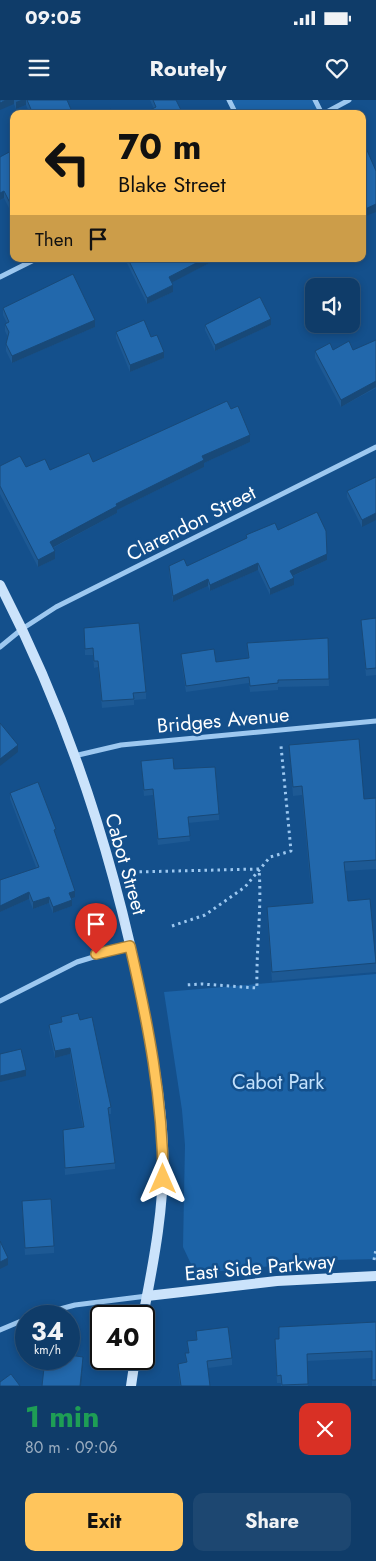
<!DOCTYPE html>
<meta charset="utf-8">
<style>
:root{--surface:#0f3c69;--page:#1d4771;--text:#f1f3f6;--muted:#9badc0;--line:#2f567d;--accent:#ffc55c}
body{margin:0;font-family:Jost,sans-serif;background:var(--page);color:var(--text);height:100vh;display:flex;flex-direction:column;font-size:19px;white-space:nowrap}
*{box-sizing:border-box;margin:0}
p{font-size:16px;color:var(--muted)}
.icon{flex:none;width:28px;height:28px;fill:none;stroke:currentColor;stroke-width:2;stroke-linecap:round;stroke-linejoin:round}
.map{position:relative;height:1286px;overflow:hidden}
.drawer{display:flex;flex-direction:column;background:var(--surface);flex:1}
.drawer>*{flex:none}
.banner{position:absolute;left:10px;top:10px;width:356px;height:152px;border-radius:10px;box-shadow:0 2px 8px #0003,0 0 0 1px var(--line);background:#ffc55c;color:#111;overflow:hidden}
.controls{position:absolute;left:305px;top:178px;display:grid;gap:10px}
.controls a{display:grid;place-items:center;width:55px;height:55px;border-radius:10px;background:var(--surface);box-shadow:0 2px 8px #0003,0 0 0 1px var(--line);font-size:25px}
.speed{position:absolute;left:15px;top:1205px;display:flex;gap:10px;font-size:25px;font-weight:700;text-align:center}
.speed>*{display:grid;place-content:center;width:65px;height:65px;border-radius:50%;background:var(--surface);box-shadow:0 2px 8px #0003,0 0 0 1px var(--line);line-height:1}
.speed small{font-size:12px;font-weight:400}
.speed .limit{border:2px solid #111;border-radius:8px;background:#fff;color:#111}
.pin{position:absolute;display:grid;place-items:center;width:42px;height:42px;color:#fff;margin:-51px -21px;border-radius:50% 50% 50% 0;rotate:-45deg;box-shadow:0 0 5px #0007}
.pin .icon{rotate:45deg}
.me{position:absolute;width:55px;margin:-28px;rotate:0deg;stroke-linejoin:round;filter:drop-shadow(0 0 4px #0008)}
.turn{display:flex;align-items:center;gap:18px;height:105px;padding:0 25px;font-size:22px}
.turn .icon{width:65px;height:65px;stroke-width:2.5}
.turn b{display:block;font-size:35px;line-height:42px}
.then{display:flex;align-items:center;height:48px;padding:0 25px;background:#0003;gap:10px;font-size:19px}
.round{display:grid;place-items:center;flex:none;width:52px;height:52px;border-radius:10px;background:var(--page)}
.headline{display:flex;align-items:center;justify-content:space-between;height:85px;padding:0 25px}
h1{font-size:30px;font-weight:700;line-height:38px;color:#1e9e55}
.primary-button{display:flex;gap:10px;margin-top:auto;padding:10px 25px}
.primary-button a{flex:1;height:58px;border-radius:10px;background:var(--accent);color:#111;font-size:20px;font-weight:700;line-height:58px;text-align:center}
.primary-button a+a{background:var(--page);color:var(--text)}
.status{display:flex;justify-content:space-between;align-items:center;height:35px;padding:0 25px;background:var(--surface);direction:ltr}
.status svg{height:14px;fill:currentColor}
header{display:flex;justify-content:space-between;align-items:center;height:65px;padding:0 25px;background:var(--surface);font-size:22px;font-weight:700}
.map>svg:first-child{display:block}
.green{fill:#1c63a7}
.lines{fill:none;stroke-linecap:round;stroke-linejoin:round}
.path{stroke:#9dc8f0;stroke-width:3;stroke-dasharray:2.5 4;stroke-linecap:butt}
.street{stroke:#9dc8f0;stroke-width:5}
.secondary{stroke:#cbe3fb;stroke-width:10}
.wall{fill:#1d5994}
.shaded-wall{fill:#184978}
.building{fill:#2268ac;stroke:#184978}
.route-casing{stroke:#a6803c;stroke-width:12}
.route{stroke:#ffc55c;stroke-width:9}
.labels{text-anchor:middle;stroke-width:5;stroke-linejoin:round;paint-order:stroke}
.street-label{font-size:20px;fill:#fff;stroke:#14508c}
.park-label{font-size:20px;fill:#c3e1fc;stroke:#14508c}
</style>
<div class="status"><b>09:05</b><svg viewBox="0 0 49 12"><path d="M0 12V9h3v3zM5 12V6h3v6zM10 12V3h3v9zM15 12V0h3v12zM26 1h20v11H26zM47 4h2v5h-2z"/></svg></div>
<header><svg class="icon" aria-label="menu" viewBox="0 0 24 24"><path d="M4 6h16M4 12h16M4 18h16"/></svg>Routely<svg class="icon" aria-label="heart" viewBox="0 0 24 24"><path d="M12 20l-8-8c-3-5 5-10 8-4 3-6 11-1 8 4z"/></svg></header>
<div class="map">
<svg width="376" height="1286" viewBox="0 0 376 1286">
<rect width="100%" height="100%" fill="#14508c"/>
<g class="green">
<path d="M229 0H315L322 14H236Z"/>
<path d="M376 874V1159L333 1160 211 1172 201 1170 191 1164 183 1147 185 1045 182 1010 164 892Z"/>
</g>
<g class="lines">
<g class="path">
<path d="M133 772 259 769C262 809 256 848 257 888L202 884 185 885"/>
<path d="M172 826 205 815 245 787 270 757 291 751 281 646"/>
<path d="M374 1160 376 1149"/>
</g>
<g class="street">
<path d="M229 0 236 14"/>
<path d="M315 0 322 14"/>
<path d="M323 14 349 0"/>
<path d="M0 177 36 159"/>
<path d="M0 547 22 529 56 507 376 347"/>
<path d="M74 656 121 645 376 621"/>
<path d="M0 901 77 862 130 846"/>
<path d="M34 1216 75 1205 147 1196"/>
<path d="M0 1230 26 1219"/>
</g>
<g class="secondary">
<path d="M0 485C68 616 115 761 143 906 152 952 161 999 163 1046 165 1103 154 1161 143 1216"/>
<path d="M147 1196 277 1181 376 1176"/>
<path d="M131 1286 135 1259"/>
</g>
</g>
<g class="wall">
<path d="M0 0H67L73 14H30L26 5 16 9 14 4Z"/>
<path d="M150 0H176L154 9Z"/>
<path d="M14 53V109L10 110 4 98 0 100Z"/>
<path d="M125 159H217L172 182 173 192 147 204Z"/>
<path d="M3 208 95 227 12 263 6 251V244L8 237 5 231V224L7 223 3 215Z"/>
<path d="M205 225H271L215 251 205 230Z"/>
<path d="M116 232 151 237 164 258 130 272 116 238Z"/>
<path d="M333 250 376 288 341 307 315 258V251Z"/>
<path d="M231 309 250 342 204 363V367L117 410V413L53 448 55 459 38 467 0 394V366L50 370 93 362Z"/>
<path d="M376 377 362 427 347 397V391Z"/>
<path d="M278 430 327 460 293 476 294 485 270 495 258 470 210 491 208 486 173 502 169 473V466H187L246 439V435Z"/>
<path d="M376 518V575L366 576 361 520Z"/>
<path d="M84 528 146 592V599L134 600V605L102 608 98 567 94 568 93 555H85Z"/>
<path d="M328 538 329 586 278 587V590L250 592 249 583 186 592 181 560V554L216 562 248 559 247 543Z"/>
<path d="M289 645 364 699 376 698V769L345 771 348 801 376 861V872L272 881 267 816V807L312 803 302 695 293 696Z"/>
<path d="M141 661 174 669 219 714V720L188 723 190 741 158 745 153 695 144 696Z"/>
<path d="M10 693 56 736 75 797 72 799V806L53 813 49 803 33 809 29 799 0 812 36 767 10 699Z"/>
<path d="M61 917 80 920 111 1007V1014H109L115 1063V1069L65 1075 63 1030 83 1028 70 954 55 958 49 932V925L61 922Z"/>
<path d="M22 1101 54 1146V1153L25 1155Z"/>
<path d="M376 1222V1286H372V1258L307 1261 308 1286H281V1283H277L275 1246 279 1239Z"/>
<path d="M196 1231 232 1258V1265L208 1268 210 1286H180L178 1270V1264L186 1263 185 1253H188L187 1241 196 1240Z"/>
</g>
<g class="shaded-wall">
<path d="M6 0H14V4L0 10V3Z"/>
<path d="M21 0H26V5L16 9V2Z"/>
<path d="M4 91V98L0 100V93Z"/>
<path d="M14 101V109L10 110V103Z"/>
<path d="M376 104V112L363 117V110Z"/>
<path d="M204 159H217L169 184V177Z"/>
<path d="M173 185V192L147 204V198Z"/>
<path d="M271 219V225L215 251V245Z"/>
<path d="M95 220V227L12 263V256Z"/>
<path d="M164 252V258L130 272V265Z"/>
<path d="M376 281V287L341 307V300Z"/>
<path d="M250 335V342L204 363V367L117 410V413L50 449V442L116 404 202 356Z"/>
<path d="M376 413V420L362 427V420Z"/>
<path d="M55 451V459L38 467V460Z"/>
<path d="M327 454V460L290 477V471Z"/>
<path d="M258 463V470L210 491V485Z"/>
<path d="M294 478V485L270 495V489Z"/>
<path d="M208 479V486L173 502V496Z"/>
<path d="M18 645V652L0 666V659Z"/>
<path d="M75 791V797L69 800V793Z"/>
<path d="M29 792V799L0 812V806Z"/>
<path d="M49 797V803L33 809V802Z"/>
<path d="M72 800V806L53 813V807Z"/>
<path d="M70 948V954L55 958V951Z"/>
<path d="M26 970V976L0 982V976Z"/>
<path d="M8 1158V1165L0 1169V1162Z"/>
<path d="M83 1257V1263L81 1286H80Z"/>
</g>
<g class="building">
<path d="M0 0H6L0 3Z"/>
<path d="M27 0H67L73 14H33Z"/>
<path d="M153 0H176L183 14H142L156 7Z"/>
<path d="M111 9 113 14H100Z"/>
<path d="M366 48 376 71V104L363 110 362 108V49L363 50Z"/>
<path d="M13 50 14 53V101L10 103 4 91 0 93V57Z"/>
<path d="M128 159H204L169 177 173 185 147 198Z"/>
<path d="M73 174 95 220 12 256 6 244 9 232 5 224 9 222 3 208Z"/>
<path d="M260 197 271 219 215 245 205 225Z"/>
<path d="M144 220 151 237 157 235 164 252 130 265 116 232Z"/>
<path d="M376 240V281L341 300 315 251 330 243 333 250 349 241 353 250Z"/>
<path d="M227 301 231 309 238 306 250 335 202 356 204 360 116 404 117 406 50 442 55 451 38 460 0 386V366L20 356 26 367 45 359 50 370 89 353 93 362Z"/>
<path d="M376 377V413L362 420 347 391Z"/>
<path d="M317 412 326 431 327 454 290 471 294 478 270 489 258 463 210 485 208 479 173 496 169 466 184 459 187 466 247 438 246 435 275 423 278 430Z"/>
<path d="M376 518V568L366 569 361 520Z"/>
<path d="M139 523 146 592 133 593 134 599 102 601 98 561H94L93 548 85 549 84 528Z"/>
<path d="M328 538 329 579 278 580V583L250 586 249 577 186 586 181 554 214 549 216 562 249 558 247 543Z"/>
<path d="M0 623 18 645 0 659Z"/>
<path d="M359 639 364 699 376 698V760L344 762 348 801 370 799 376 863 272 872 267 807 313 803 302 686 293 687 289 645Z"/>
<path d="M173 658 174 669 215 667 219 714 188 717 190 736 158 739 153 689 144 690 141 661Z"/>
<path d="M38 682 56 729 54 730 75 791 69 793 72 800 53 807 49 797 33 802 29 792 0 806V780L39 767 10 693Z"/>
<path d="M78 913 80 920 92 917 111 1007 108 1008 115 1063 65 1068 63 1030 84 1027 70 948 55 951 49 925 62 922 61 917Z"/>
<path d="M21 949 26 970 0 976V954Z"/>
<path d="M51 1099 54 1146 25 1148 22 1101Z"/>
<path d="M0 1141 8 1158 0 1162Z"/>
<path d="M376 1222V1280H372V1251L307 1254 308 1284 282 1285 281 1275 277 1276 275 1239H279V1227Z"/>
<path d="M228 1227 232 1258 207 1261 210 1286H181L178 1264 187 1262 185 1253H189L187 1241 197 1240 196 1231Z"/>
<path d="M69 1255 83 1257 80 1286H42L45 1259H69Z"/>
<path d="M11 1274 20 1286H0V1282Z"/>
</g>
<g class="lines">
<defs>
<path id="route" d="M96 854 130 846C148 923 163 1000 163 1079"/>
</defs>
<use href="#route" class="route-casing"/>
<use href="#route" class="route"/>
</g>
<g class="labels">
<g class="street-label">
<text transform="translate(191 423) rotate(-27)" y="7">Clarendon Street</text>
<text transform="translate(223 620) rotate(-5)" y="7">Bridges Avenue</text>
<text transform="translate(126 764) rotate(74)" y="7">Cabot Street</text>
<text transform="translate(260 1167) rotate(-5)" y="7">East Side Parkway</text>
</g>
<g class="park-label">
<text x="278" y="989">Cabot Park</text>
</g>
</g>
</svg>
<div class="controls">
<a><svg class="icon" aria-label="sound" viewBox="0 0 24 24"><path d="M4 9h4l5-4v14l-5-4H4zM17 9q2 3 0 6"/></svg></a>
</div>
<div class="speed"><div>34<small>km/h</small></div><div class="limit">40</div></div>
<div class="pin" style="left:96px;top:854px;background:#d93025"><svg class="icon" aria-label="arrive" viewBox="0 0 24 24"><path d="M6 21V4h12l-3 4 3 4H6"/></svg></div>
<svg class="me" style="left:163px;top:1079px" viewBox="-20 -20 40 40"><path d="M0-17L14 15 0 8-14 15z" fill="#ffc55c" stroke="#fff" stroke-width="4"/></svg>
<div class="banner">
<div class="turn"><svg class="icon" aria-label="left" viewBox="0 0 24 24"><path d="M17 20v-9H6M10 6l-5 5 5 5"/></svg><div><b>70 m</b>Blake Street</div></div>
<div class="then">Then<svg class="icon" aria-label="arrive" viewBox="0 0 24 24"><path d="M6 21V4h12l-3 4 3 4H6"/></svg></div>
</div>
</div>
<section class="drawer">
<div class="headline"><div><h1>1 min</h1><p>80 m · 09:06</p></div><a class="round" style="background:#d93025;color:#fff"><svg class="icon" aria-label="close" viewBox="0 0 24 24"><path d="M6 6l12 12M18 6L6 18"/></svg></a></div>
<div class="primary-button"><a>Exit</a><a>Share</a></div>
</section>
